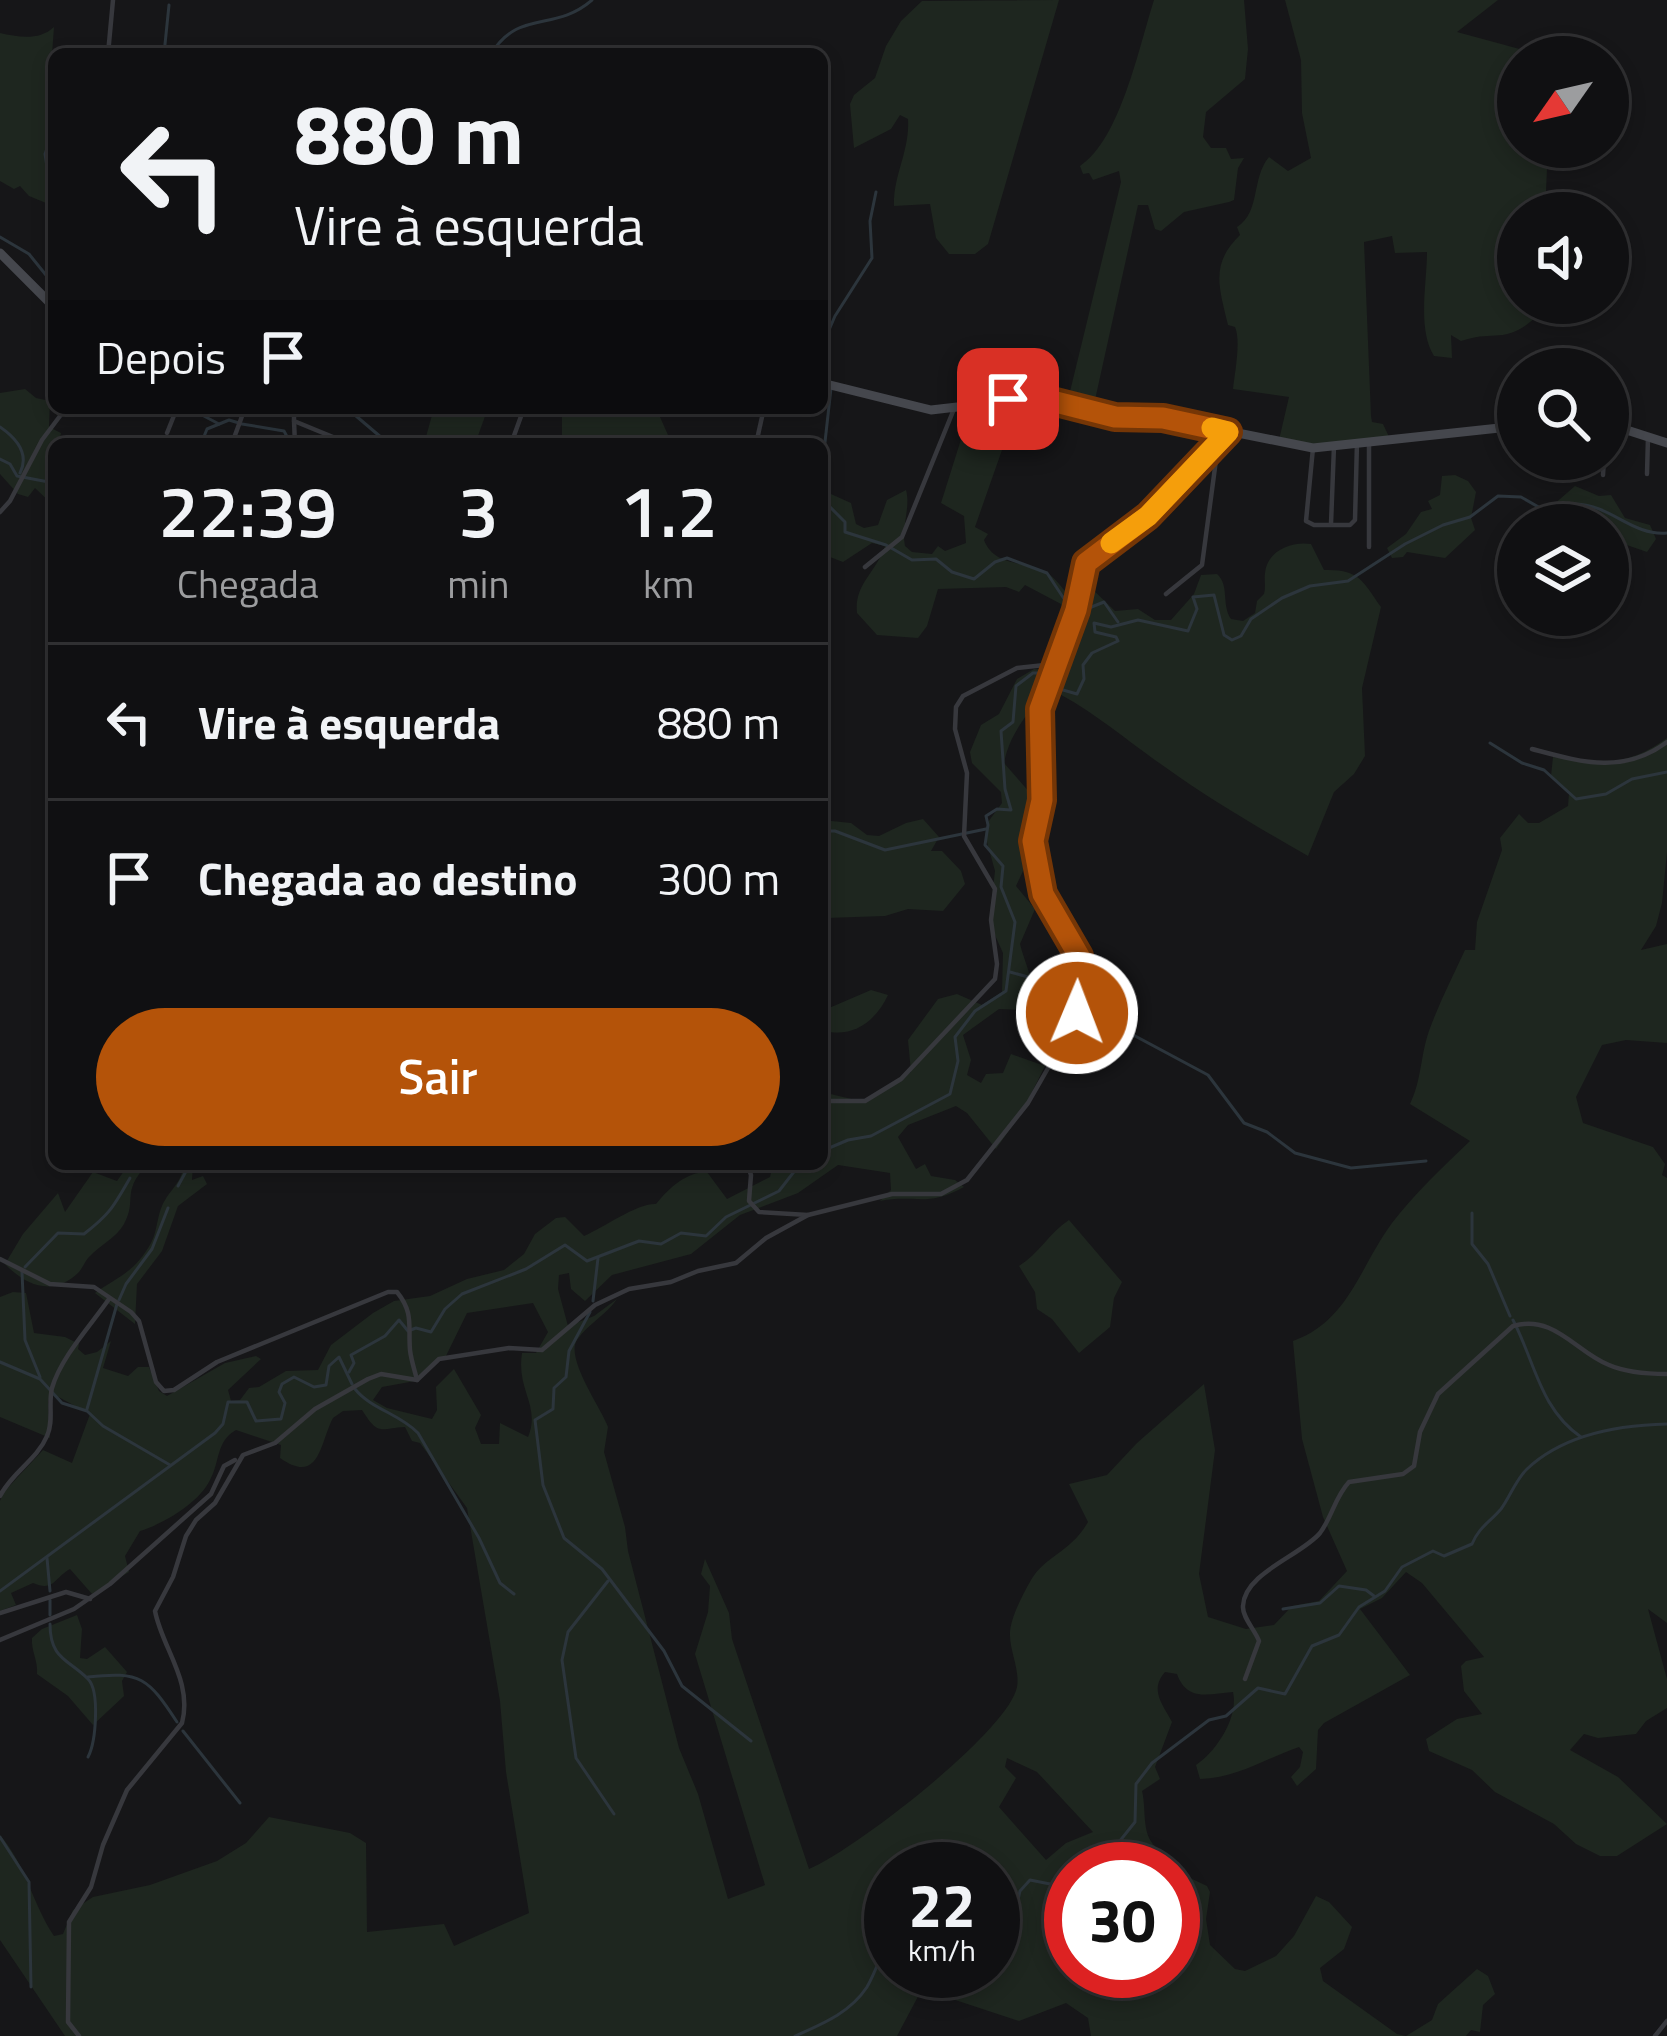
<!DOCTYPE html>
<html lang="pt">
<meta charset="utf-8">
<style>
:root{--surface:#101012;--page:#19191b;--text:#f1f3f6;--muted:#9c9d9f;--line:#303032;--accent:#b45309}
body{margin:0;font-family:"Titillium Web",sans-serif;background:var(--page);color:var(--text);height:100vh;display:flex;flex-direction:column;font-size:45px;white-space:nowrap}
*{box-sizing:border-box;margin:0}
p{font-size:39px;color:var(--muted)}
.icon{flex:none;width:66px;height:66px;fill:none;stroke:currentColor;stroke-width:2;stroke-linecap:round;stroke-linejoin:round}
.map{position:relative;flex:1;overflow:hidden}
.details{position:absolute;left:48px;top:438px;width:780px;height:732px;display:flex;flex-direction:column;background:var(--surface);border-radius:18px;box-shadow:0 6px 18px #0003,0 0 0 3px var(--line)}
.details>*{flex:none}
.hud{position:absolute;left:48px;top:48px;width:780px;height:366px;border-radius:18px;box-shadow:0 6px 18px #0003,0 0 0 3px var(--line);background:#101012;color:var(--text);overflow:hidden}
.needle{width:78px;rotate:236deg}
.buttons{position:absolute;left:1497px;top:36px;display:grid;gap:24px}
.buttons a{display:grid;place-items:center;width:132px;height:132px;border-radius:50%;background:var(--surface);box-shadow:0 6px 18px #0003,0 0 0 3px var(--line);font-size:60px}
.speed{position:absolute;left:864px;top:1842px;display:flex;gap:24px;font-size:60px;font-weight:700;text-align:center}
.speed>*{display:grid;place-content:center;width:156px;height:156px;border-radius:50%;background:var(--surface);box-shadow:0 6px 18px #0003,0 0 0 3px var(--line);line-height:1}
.speed small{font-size:30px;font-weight:400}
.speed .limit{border:18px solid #d22;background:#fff;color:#111}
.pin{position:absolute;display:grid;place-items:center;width:102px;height:102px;color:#fff;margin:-51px;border-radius:24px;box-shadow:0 6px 18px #0006}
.me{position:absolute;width:132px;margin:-66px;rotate:1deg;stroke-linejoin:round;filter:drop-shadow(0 0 9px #0008)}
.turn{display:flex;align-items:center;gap:42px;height:252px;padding:0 48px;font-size:54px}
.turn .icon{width:156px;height:156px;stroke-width:2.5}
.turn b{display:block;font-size:84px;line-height:102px}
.then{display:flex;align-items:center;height:114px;padding:0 48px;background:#0003;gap:24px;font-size:45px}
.eta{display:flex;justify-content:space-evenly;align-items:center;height:204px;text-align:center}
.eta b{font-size:72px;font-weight:600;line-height:84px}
.cta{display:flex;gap:24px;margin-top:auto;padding:24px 48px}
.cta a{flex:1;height:138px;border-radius:72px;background:var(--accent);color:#fff;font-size:48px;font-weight:600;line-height:138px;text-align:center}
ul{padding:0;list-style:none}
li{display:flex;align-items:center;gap:36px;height:156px;padding:0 48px;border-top:3px solid var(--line)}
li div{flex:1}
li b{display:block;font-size:45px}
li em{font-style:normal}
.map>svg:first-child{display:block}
.green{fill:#1e261f;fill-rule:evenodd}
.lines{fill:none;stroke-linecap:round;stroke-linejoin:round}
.stream{stroke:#2c353c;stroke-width:3}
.street{stroke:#37383d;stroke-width:4.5}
.secondary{stroke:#45474d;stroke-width:9}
.route-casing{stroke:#753606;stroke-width:30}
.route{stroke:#b45309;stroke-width:21}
.slow{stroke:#f59e0b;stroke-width:21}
</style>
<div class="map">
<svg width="1667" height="2036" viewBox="0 0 1667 2036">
<rect width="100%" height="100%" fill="#161618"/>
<g class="green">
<path d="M1059 0 988 244 975 254H949L936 238 930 204 894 206C893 175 910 151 908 119L900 115 891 129 854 148 850 104 854 95 875 78 886 46 901 21 922 1Z"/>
<path d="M1154 0H1244L1248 49 1245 79 1206 112 1203 137 1211 148H1226L1231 159 1244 158 1238 168 1234 200 1229 202 1184 212 1161 231 1155 229 1148 205H1138L1095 400 1089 414 1066 408 1121 182 1119 171 1093 180 1089 173 1083 174 1080 166C1120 140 1139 47 1154 0Z"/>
<path d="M1285 0H1498L1457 32 1549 57H1518V147H1548L1545 213H1518V303H1541L1538 315C1506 346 1494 329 1461 341L1451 335 1452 358 1434 356C1417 329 1427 283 1427 252L1395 253 1392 236 1364 242 1371 416 1372 422 1383 424 1390 439 1313 447 1279 440 1289 397 1233 389C1235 372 1241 340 1235 327L1228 325C1219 287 1210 264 1240 235L1237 227C1261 212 1251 178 1269 157L1288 171 1311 158 1302 113 1301 60Z"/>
<path d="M54 27 47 124 54 161V200L46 203 29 196 20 186 14 189 0 181V33C18 37 39 41 54 27Z"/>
<path d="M25 389 36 398 50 401 49 427 61 433 59 444H54V506L35 488 28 497 18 494 0 474V393Z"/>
<path d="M434 408H488L475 444H424Z"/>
<path d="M562 408H656L672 444H545L562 435Z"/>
<path d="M963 433 1002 450 975 527 988 534 984 540C994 566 1022 561 1044 571 1055 576 1063 590 1072 599L1077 598 1084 581 1115 611 1138 609 1155 620H1171L1194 594 1201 575 1217 574C1230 586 1221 604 1231 619L1243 621 1255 613 1257 601 1264 594C1266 587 1264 580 1265 573 1267 551 1291 541 1311 544L1324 570C1359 569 1362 580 1381 607L1362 688 1365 756 1354 774 1334 792 1308 856C1259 828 1211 800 1165 767 1123 738 1088 706 1043 686 1029 718 1011 728 1004 763L1031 794 1023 871 1016 886 1035 909 1020 944C1026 969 1041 988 1021 1010L999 1009 963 1035 971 1060 967 1075 981 1083 986 1074 1003 1073 1011 1054 1045 1066 1022 1112 996 1149 967 1113 956 1106 908 1125 898 1137 916 1169 925 1164 931 1176 955 1180 964 1187C926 1208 916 1194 880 1201L891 1190 890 1173 838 1165 798 1193 740 1215 691 1254 612 1275 585 1301 571 1289 569 1273 559 1275 558 1289 568 1326 594 1316 617 1299C606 1315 588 1324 577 1340 565 1358 601 1408 608 1427L604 1452 625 1527 628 1551 679 1748 698 1794 728 1899 765 1885 695 1654 708 1612 710 1586 701 1574 705 1559 729 1613 732 1639 809 1869C853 1851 1008 1732 1017 1687 1020 1669 1009 1650 1010 1632 1011 1617 1023 1594 1031 1580 1046 1555 1070 1553 1088 1522L1069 1484 1107 1475 1137 1443 1204 1384 1215 1450 1199 1574 1208 1617 1246 1629 1274 1625 1292 1606 1319 1601 1347 1571 1323 1517 1302 1439 1293 1341C1349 1321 1360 1266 1392 1223 1415 1193 1443 1167 1470 1141L1410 1104C1422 1079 1420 1057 1429 1031 1439 1003 1453 976 1465 950H1475L1477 922 1502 850 1500 838 1519 814 1528 823H1539L1568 806 1569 793 1551 776 1553 757C1602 761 1624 769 1667 738V852L1662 903 1656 926 1641 950 1667 944V1043L1626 1040 1602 1045 1576 1097 1583 1123 1653 1147 1665 1164 1662 1175 1667 1178V1623L1648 1609 1667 1679V1708L1646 1721 1636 1734 1598 1738 1584 1734 1570 1750 1618 1777 1667 1824 1617 1856H1600L1576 1844 1554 1824 1495 1792 1472 1770 1429 1751 1426 1739 1457 1719 1482 1714 1464 1691 1461 1666 1466 1661 1484 1657 1422 1583 1406 1572 1382 1598 1360 1609 1410 1675 1324 1723 1318 1730 1316 1769 1297 1786 1291 1777 1300 1767 1303 1752 1299 1747C1264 1759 1238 1778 1200 1779L1196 1765C1216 1752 1239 1717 1233 1692 1209 1694 1187 1702 1177 1674L1165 1672C1149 1690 1163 1705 1172 1722L1155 1767 1160 1779 1142 1791C1147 1811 1140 1836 1159 1850L1151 1859 1169 1869H1071V1971H1173V1870L1207 1886 1210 1892 1206 1919 1210 1945 1235 1969 1245 1971 1276 1956 1294 1936 1316 1896 1329 1902 1352 1927 1344 1949 1320 1968 1323 1981 1397 2034 1406 2036 1432 2020 1438 2004 1477 1969 1488 1976 1495 1994 1483 2005 1480 2032 1471 2030 1466 2036H1091L1088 2018 1066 2003 1019 2021 922 1989 897 2036H65L0 1940V1835C26 1865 32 1903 54 1936L63 1934 73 1910 93 1897 150 1885 217 1861 246 1843 269 1817 350 1833 366 1843 367 1932 444 1924 454 1946 529 1913 506 1772 500 1701 467 1508 420 1443 412 1441 405 1427C380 1428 379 1437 362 1410L343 1411 333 1418C320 1442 320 1486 280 1458L281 1445 236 1430C216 1441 220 1462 210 1480 199 1503 163 1524 140 1531L125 1556 129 1572 92 1594 70 1569C54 1578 54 1592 33 1583L11 1593 16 1605 0 1611V1501L3 1493 43 1450 72 1463 90 1414 51 1393 48 1402 50 1438 0 1417V1297L13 1292 26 1293 34 1333 65 1337 79 1344 78 1349 85 1355 97 1352 111 1341 103 1368 128 1376 138 1367H149L159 1391 167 1396 225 1363 256 1356 261 1359 228 1390 231 1401 240 1400 249 1388 259 1387 286 1371 318 1370 331 1345 373 1313 394 1301 430 1296 467 1279 504 1270 524 1254 535 1234 556 1218 565 1217 584 1236C605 1227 637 1203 656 1204 669 1188 686 1172 707 1172L727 1199 770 1177 773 1164H822V1092L864 1102 911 1072 908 1040 938 999 957 994 982 1005 1002 992 1003 953 989 922 995 871 985 835 988 822 1002 803 1001 792 972 763 970 752 981 725 999 714 1017 679 1034 669 1050 670C1064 652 1084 650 1081 622L1063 618 1061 604 1025 585 1019 592 1006 587 938 589 927 626 918 638 877 635 857 613C854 584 876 573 885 546L872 543 843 562 830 557 822 538V490L851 503 856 524 864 528 878 525 887 500 906 490C911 508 901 526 905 546L912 552 932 554 938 546 945 551 966 543 964 516 941 503ZM533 1303 548 1332 536 1353H522C516 1390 541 1406 528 1437L500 1423 499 1444H481L475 1428 481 1415 454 1369 436 1387 437 1410 432 1419 387 1408 373 1400 382 1387 415 1381 440 1358H445L467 1313ZM1007 1758 1037 1772 1093 1832 1066 1843 1046 1860 999 1807 1016 1778 1005 1767ZM891 1869H993V1971H891Z"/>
<path d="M1455 475 1468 481 1476 492 1471 518 1475 530 1445 558 1407 552 1403 557 1392 558 1387 548 1406 534 1421 512 1432 509 1428 501 1440 495 1442 476Z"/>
<path d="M1575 486 1599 496 1611 495 1625 518 1650 525 1656 539 1647 552 1621 543 1608 546V525H1551L1544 513Z"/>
<path d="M923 819 939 837 931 851H942L961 871 965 884 943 911 908 909 885 916 826 918 822 933V820L851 823 867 835 879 836 906 823Z"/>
<path d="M871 990 888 995C876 1021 853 1038 825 1031L823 1016 829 1008Z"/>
<path d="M129 1164H147C120 1195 138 1198 124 1224 116 1238 100 1245 89 1257 85 1261 83 1268 78 1273 54 1296 27 1287 5 1264L23 1234 58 1193 65 1212 93 1172 117 1181Z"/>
<path d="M184 1164H193L192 1180 203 1176 207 1184 178 1206 162 1251 137 1284 135 1324 95 1293C119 1276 135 1272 151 1243 157 1232 157 1217 162 1206 169 1190 182 1183 184 1164Z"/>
<path d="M1069 1220 1122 1282 1114 1298 1110 1327 1079 1353 1052 1319 1037 1309 1035 1292 1019 1266C1039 1254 1049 1233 1069 1220Z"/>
<path d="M77 1615 82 1629 80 1658 87 1659 105 1647 127 1672 122 1681 124 1696 93 1725 68 1696 37 1674C38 1660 31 1651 32 1638L42 1629Z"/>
</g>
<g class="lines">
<g class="stream">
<path d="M164 54 169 5"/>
<path d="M491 54C520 8 554 33 592 0"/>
<path d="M54 129 45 154 54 213"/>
<path d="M0 237 29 254 54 285"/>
<path d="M829 378 823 344 835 316 872 258 870 221 876 192"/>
<path d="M200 408 202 415 219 424"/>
<path d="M332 408 349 410 389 444"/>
<path d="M242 424 284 431 291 444"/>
<path d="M0 427C16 438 30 453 20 473"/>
<path d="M201 444 207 429 229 420 239 423"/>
<path d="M0 459 10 464 17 476 54 483"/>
<path d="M822 469 831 388"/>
<path d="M822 499 845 522V532L886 545 912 560 936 559 952 572 974 579 995 562 1007 558 1047 573 1074 614 1104 602 1118 622"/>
<path d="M1490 743 1522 763 1544 770 1576 799 1606 794 1632 779 1667 772"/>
<path d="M822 831H835L885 850 986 829"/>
<path d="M1010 972 1028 977 1074 1004"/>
<path d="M1079 1006 1208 1075 1244 1123 1267 1132 1295 1153 1351 1168 1426 1161"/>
<path d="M822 1151 848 1140 871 1136 950 1094 958 1061 955 1037 975 1011 1006 991 1015 922 1001 887 1003 866 985 845 988 825 986 816 997 809 1011 810 1005 789 1001 731 1013 722 1016 686 1033 673H1042L1056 688 1077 694 1084 679 1083 665 1092 653 1118 641 1116 637 1095 632 1094 623 1111 627 1138 620 1188 631 1197 609 1193 597 1214 595 1224 635 1232 640 1241 636 1251 619 1282 598 1310 586 1348 581 1405 544 1443 525 1470 517 1498 496 1521 497 1549 513C1558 510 1566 503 1576 504 1611 505 1632 536 1667 533"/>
<path d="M178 1186 190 1164"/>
<path d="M1472 1213V1244L1488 1264 1510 1316"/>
<path d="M25 1267 58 1233 84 1234C110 1214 114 1206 130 1178"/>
<path d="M22 1272 25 1340 40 1377"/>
<path d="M119 1300 126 1284 152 1249 168 1208"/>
<path d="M593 1301 598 1258"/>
<path d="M590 1312 569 1351 566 1377 554 1388 553 1409 535 1420 543 1485 564 1538 602 1569 664 1651 682 1686 751 1741"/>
<path d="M1513 1320C1535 1362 1540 1409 1581 1437"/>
<path d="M0 1362 40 1379 62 1403 87 1411 103 1426 170 1465"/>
<path d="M349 1372 354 1363 351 1355 385 1336 399 1320 408 1331 416 1328 431 1332 445 1309 462 1294 526 1269 565 1245 587 1261 639 1241 661 1244 681 1233 706 1236 726 1217 779 1191 800 1164"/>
<path d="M355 1389C371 1409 400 1414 418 1433L479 1538 500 1583 514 1594"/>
<path d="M87 1409 117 1304"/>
<path d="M47 1558 50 1591"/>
<path d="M608 1581 568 1632 562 1660 576 1758 614 1814"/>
<path d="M0 1591 215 1433 223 1424 228 1402H247L256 1421 281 1419 285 1403 279 1392 282 1384 294 1377 314 1387 326 1385 329 1366 339 1357 352 1384"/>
<path d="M1283 1609 1320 1603 1339 1586 1366 1590 1374 1596"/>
<path d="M50 1615V1600"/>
<path d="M50 1624C50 1659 68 1659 88 1679 100 1691 96 1742 88 1757"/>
<path d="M88 1677C141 1671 148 1678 177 1722"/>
<path d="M183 1731 240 1803"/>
<path d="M0 1837 29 1882 31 1987"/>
<path d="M1083 1869 1111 1852 1135 1822 1136 1784 1152 1763 1209 1720 1226 1716 1258 1688 1285 1694 1312 1646 1339 1635 1359 1607 1385 1591 1402 1567 1433 1551 1444 1556 1472 1544C1479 1527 1489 1523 1501 1509 1510 1497 1516 1479 1527 1469 1563 1435 1619 1425 1667 1424"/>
<path d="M993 1913 1017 1904 1020 1891 1030 1880 1055 1885 1071 1880"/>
<path d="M795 2036C822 2024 850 2013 867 1987 876 1972 878 1957 891 1946"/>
</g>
<g class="street">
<path d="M108 54 113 0"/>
<path d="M294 408V421L350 444"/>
<path d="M294 421 295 444"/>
<path d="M167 433 177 408"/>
<path d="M234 438 245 408"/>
<path d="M511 444 524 408"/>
<path d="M756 444 764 408"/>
<path d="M1313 448 1306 521 1314 525H1350L1355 520 1357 442"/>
<path d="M1647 474 1648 437"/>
<path d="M1603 475 1604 459"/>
<path d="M0 512 10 501 42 440 66 408"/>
<path d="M1331 524 1334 446"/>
<path d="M1369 547V446"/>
<path d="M865 567 902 537 954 409"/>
<path d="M1166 594 1202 565 1218 445"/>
<path d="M1532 749C1581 762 1623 775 1667 742"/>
<path d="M822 1101H865L901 1079 995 979 997 964 991 920 995 889 964 836 967 773 955 729 956 707 963 696 1017 668 1054 664"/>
<path d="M747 1164 751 1175 749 1201 759 1212 808 1215"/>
<path d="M0 1259 50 1284 94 1287 131 1312 139 1321 156 1382 164 1391 174 1390 217 1362 388 1292H397C414 1313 408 1326 410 1350 411 1360 415 1371 417 1380"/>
<path d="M0 1496C12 1472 37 1460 47 1436 54 1421 48 1404 52 1388 61 1357 91 1325 109 1299"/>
<path d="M0 1613 66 1592 90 1599"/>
<path d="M0 1640 74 1609 110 1584 211 1494 224 1466 235 1460"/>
<path d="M1245 1679 1259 1641C1255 1630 1242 1617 1243 1606 1244 1573 1302 1555 1320 1533 1332 1517 1335 1497 1349 1482L1403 1474 1414 1466 1420 1432 1438 1394 1513 1326C1554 1314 1576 1352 1609 1365 1627 1373 1648 1374 1667 1374"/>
<path d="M79 2036 68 2022 69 1922 91 1887 103 1845 127 1790 182 1723C193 1681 162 1648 155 1611L173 1577 186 1536 196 1520 215 1503 243 1455 275 1443 315 1409 368 1379 381 1374 417 1380 439 1359 509 1348 542 1350 595 1305 629 1289 671 1282 698 1271 736 1263 766 1238 808 1215 892 1194H941L967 1180 1028 1103 1074 1023 1082 991 1079 956 1043 894 1033 849 1042 800 1040 709 1076 609 1086 563 1148 516 1227 433"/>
<path d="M1655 2036 1667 2021"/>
</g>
<g class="secondary">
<path d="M0 253 54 307"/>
<path d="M822 383 931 410 1036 398 1115 417 1163 418 1313 448 1518 426"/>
<path d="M1608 424 1667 443"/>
</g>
</g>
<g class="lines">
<defs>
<path id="route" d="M1008 399 1048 400 1115 417 1163 418 1228 432 1148 516 1086 563 1076 610 1040 709 1042 800 1033 841 1043 894 1079 956 1083 977 1077 1013"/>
</defs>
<use href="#route" class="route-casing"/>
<use href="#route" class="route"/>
<path class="slow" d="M1111 543 1148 516 1228 432 1212 428"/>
</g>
</svg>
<div class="buttons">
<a><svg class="needle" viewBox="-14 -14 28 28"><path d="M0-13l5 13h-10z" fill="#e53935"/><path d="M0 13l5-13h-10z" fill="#9c9d9f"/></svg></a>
<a><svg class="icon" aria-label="sound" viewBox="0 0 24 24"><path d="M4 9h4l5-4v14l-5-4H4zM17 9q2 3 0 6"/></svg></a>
<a><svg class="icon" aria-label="search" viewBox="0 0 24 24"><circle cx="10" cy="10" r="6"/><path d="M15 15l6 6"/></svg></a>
<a><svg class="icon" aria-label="layers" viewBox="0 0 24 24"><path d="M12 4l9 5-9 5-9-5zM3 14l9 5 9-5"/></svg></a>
</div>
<div class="speed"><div>22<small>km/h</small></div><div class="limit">30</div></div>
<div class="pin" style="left:1008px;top:399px;background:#d93025"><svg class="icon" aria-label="arrive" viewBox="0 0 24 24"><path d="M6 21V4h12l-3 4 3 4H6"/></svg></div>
<svg class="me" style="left:1077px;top:1013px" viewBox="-20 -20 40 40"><circle r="17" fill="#b45309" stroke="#fff" stroke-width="3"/><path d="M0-11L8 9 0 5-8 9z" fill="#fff"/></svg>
<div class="hud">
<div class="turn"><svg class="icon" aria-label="left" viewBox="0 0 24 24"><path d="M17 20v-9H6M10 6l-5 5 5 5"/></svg><div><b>880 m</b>Vire à esquerda</div></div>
<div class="then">Depois<svg class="icon" aria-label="arrive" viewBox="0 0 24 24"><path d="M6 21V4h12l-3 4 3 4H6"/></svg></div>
</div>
<section class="details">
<div class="eta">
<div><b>22:39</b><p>Chegada</p></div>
<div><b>3</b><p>min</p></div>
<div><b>1.2</b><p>km</p></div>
</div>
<ul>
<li><svg class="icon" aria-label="left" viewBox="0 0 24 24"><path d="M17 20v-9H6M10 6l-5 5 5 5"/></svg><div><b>Vire à esquerda</b></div><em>880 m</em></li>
<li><svg class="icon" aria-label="arrive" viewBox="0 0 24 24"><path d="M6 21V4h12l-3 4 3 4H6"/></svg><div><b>Chegada ao destino</b></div><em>300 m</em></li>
</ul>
<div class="cta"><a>Sair</a></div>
</section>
</div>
